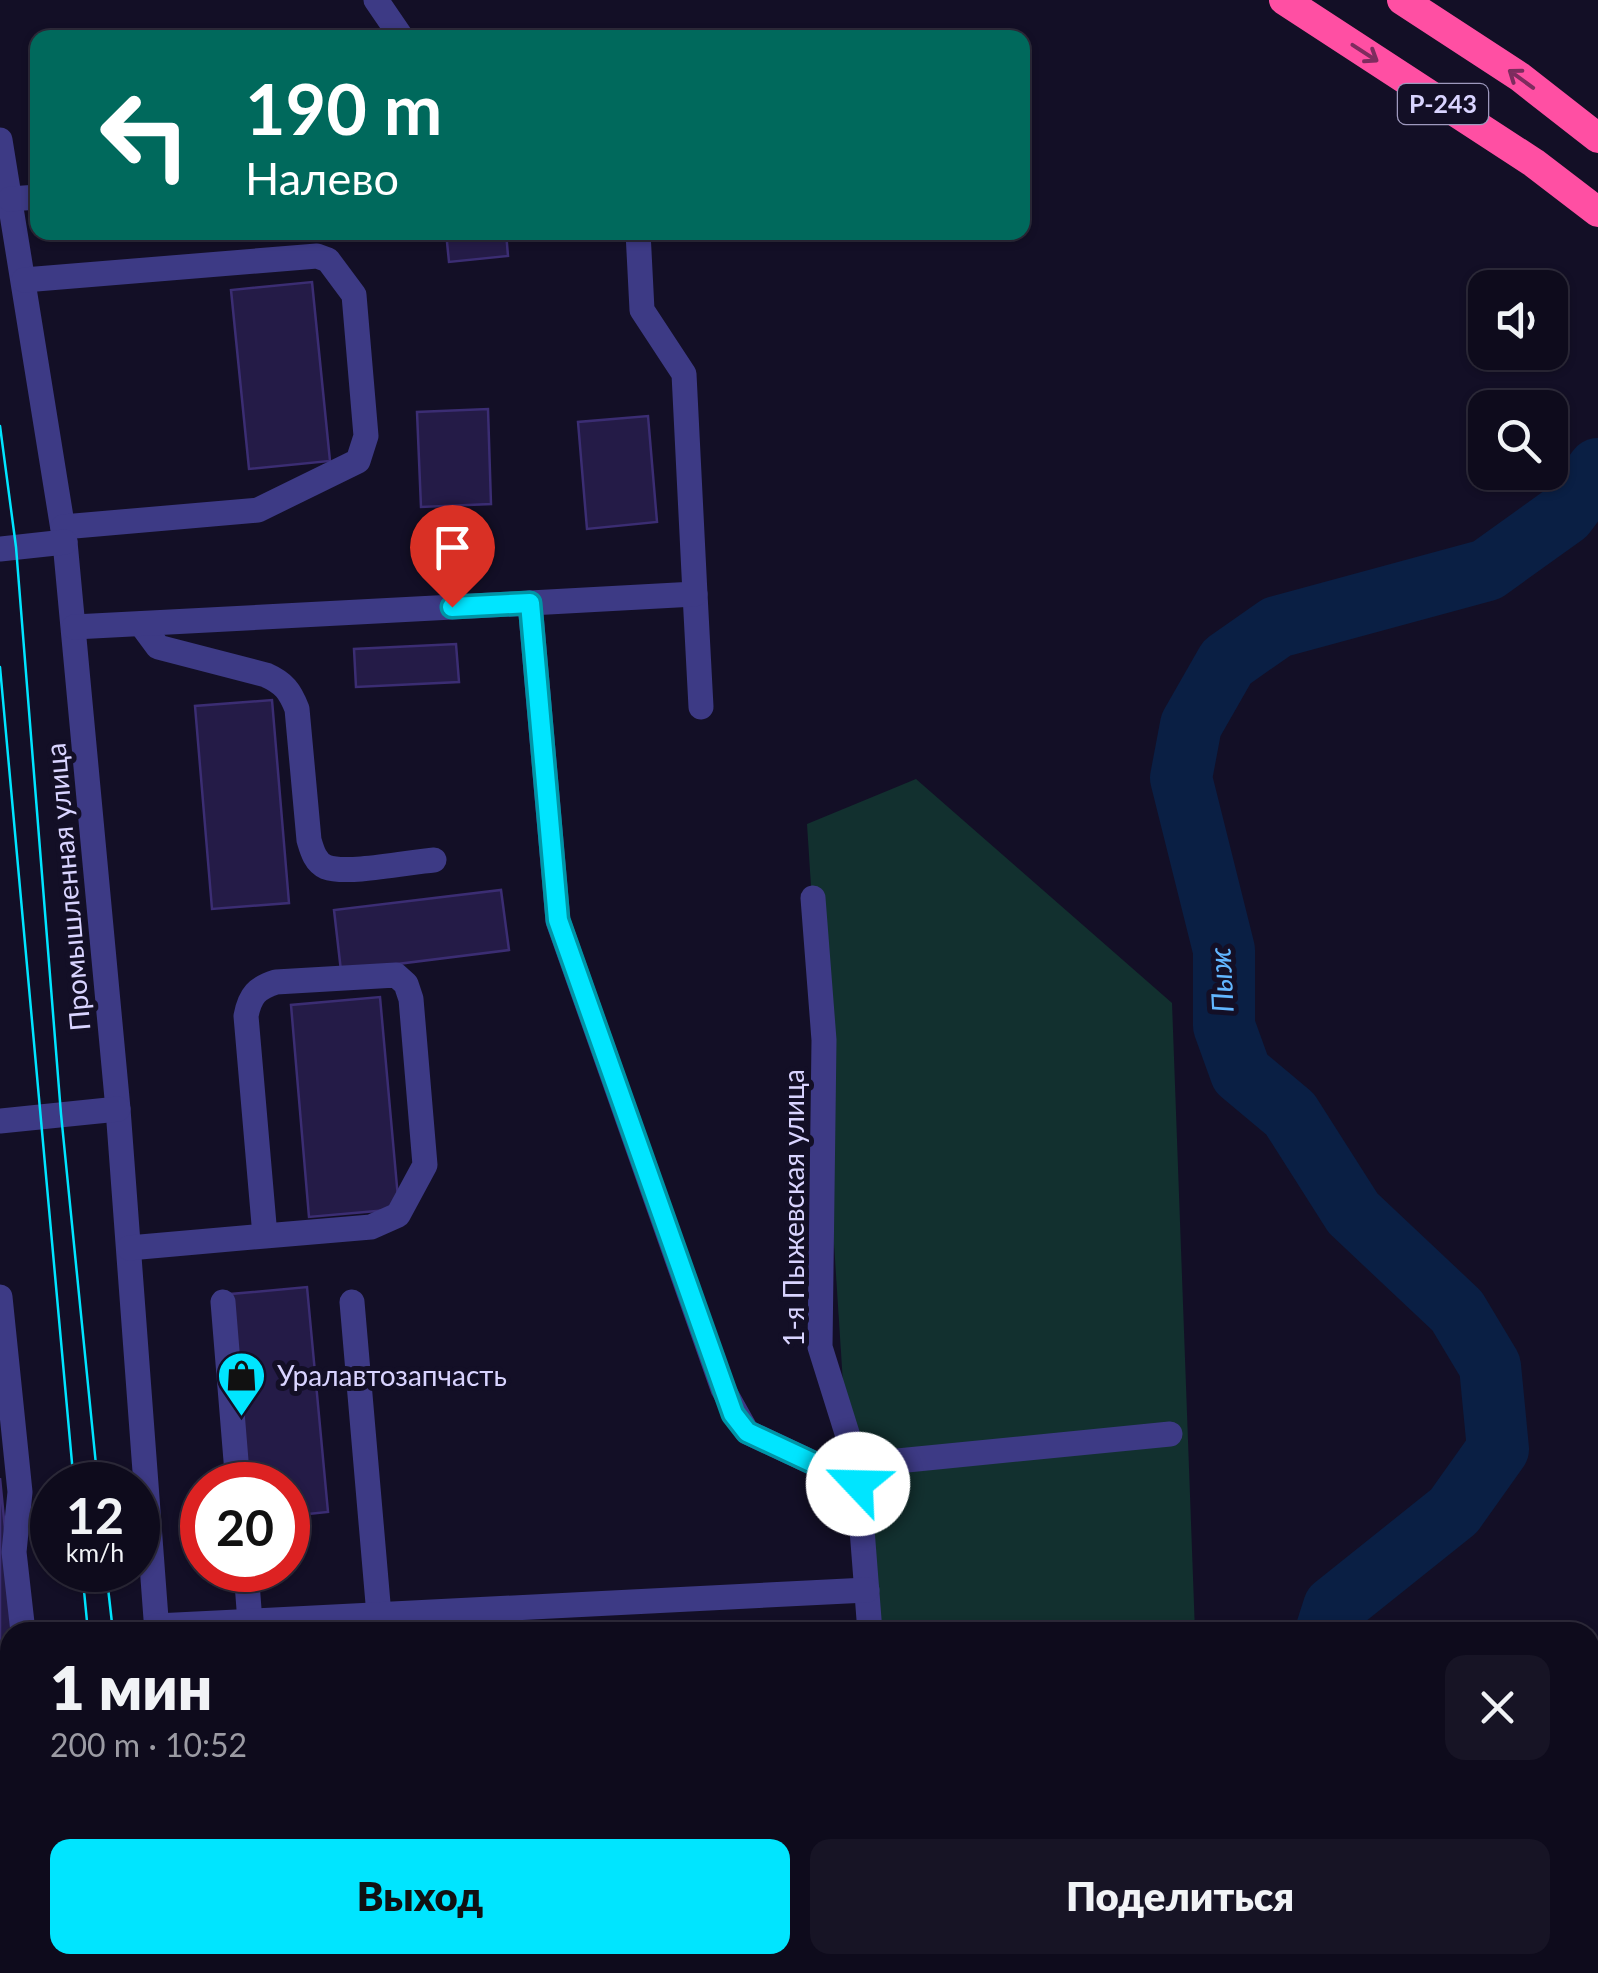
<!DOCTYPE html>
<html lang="ru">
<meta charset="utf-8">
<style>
:root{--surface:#0e0b1c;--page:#171425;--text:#f1f3f6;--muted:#9b9ba3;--line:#2e2b3b;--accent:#00e5ff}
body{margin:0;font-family:Lato,sans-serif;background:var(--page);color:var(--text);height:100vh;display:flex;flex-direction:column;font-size:38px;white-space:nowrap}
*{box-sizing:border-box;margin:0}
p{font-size:32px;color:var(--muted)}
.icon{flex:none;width:55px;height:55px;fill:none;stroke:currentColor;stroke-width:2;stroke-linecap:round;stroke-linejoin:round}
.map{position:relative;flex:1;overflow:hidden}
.details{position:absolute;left:0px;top:1622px;width:1600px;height:352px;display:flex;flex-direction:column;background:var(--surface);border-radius:30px 30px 0 0;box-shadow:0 2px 8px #0004,0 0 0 2px var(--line)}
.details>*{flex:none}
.top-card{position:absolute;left:30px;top:30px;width:1000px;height:210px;border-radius:20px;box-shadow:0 2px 8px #0004,0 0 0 2px var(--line);background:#00695c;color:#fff;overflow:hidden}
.fabs{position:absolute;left:1468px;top:270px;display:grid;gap:20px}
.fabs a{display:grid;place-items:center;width:100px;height:100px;border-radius:20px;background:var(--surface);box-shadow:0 2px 8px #0004,0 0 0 2px var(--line);font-size:50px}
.speed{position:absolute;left:30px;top:1462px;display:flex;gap:20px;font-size:50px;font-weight:700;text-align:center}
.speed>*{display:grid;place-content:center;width:130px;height:130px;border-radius:50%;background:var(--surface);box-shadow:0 2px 8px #0004,0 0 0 2px var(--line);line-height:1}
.speed small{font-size:25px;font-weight:400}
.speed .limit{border:15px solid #d22;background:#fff;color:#111}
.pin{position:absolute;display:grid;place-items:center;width:85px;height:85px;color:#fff;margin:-102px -42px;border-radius:50% 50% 50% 0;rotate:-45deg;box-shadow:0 0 10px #0007}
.pin .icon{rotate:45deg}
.me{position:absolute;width:110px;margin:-55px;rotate:294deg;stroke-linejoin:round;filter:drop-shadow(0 0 8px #0008)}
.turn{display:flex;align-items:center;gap:35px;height:210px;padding:0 50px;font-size:45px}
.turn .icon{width:130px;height:130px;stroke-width:2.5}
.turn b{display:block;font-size:70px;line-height:85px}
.round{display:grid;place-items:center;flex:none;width:105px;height:105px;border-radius:20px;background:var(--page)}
.head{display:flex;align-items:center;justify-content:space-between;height:170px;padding:0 50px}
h1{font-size:60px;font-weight:800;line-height:75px}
.action{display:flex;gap:20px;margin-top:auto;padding:20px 50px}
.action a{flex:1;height:115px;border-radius:20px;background:var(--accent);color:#111;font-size:40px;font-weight:800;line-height:115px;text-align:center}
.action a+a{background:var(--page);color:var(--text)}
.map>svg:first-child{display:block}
.green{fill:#12302f}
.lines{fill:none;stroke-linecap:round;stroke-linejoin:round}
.river{stroke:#0a1f44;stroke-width:62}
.building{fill:#241b47;stroke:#3b2d73;stroke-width:2.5}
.minor{stroke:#3d3a85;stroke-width:25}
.highway{stroke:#ff4fa3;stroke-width:30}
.tram{stroke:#00e5ff;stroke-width:2.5}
.oneway{stroke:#7d2c5e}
.route-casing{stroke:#0095a6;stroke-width:25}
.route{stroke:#00e5ff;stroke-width:18}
.labels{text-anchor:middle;stroke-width:10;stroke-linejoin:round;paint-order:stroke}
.shield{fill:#130f26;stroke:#9e99be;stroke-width:2.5}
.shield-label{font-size:25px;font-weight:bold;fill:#d9d4ff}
.street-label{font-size:28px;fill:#d9d4ff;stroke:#130f26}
.poi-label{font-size:28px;fill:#d9d4ff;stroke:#130f26;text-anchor:start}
.water-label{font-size:30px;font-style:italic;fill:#62b6ff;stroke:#130f26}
</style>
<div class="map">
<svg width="1598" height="1973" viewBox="0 0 1598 1973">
<rect width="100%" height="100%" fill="#130f26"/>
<g class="green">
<path d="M916 779 1172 1003 1195 1632H859L807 824Z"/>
<path d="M881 1965H1207V1973H882Z"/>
</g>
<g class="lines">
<g class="river">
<path d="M1326 1632 1334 1607 1454 1511 1498 1449 1490 1366 1457 1311 1353 1213 1290 1114 1241 1073 1224 1026V950L1181 778 1191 725 1227 662 1277 627 1487 570 1565 514 1598 469"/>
<path d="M1343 1965 1344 1973"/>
</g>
</g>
<g class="building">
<path d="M446 232H506L508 256 449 262Z"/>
<path d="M312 282 330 461 249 469 231 290Z"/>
<path d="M488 409 491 504 421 507 417 412Z"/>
<path d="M648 416 657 522 587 529 578 422Z"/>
<path d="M456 644 459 682 356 687 354 649Z"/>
<path d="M272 700 289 903 212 909 195 706Z"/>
<path d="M501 890 509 950 341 971 334 910Z"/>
<path d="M380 997 399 1209 309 1217 291 1005Z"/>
<path d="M307 1287 328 1512 288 1516V1485H248L231 1294Z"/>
<path d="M0 1478 15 1632H10V1657L0 1658Z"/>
<path d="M338 1965H395V1973H339Z"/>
<path d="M963 1965H1016V1973H964Z"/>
</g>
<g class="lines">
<g class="minor">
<path d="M376 0 402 38"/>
<path d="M0 140 65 542 118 1109 157 1632"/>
<path d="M10 199 38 197"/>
<path d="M24 280 317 256 328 260 354 295 366 436 358 461 258 510 63 527"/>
<path d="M0 549 65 542"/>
<path d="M695 594 701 707"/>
<path d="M530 603 695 594 684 374 642 310 638 232"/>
<path d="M141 624 158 647 266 675C284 683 290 691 297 709L309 840C312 850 315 862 326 867 347 875 409 862 434 860"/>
<path d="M74 627 530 603 558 921 723 1389 747 1432 858 1484"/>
<path d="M813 898 824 1040 820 1347 857 1465 870 1632"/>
<path d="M0 1121 118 1109"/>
<path d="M129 1248 265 1236 246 1016C250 995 257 988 276 982L396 975 406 984 411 999 425 1165 398 1215 371 1227 265 1236"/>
<path d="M0 1297 20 1492 14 1552 23 1632"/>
<path d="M223 1302 238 1485"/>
<path d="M352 1302 379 1615"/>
<path d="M857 1465 1170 1434"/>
<path d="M246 1570 250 1622"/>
<path d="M156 1626 867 1590"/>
<path d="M0 1937 10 1936"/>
<path d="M57 1965 58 1973"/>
<path d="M186 1965 187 1973"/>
<path d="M594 1965 595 1973"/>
<path d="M891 1965V1973"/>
</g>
<g class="highway">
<path d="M1284 0 1534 163 1598 212"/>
<path d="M1402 0 1520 77 1598 138"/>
</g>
<g class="tram">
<path d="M0 426 16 547 61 1114 98 1485"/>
<path d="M0 667 74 1485"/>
<path d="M82 1570 88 1632"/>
<path d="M106 1570 113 1632"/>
<path d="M120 1965 121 1973"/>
<path d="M146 1965 147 1973"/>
</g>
</g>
<defs><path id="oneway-shaft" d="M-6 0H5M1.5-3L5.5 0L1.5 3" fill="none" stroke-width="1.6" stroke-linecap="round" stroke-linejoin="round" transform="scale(2.5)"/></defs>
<g class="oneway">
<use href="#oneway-shaft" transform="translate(1365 53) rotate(33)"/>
<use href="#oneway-shaft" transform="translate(1521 79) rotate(-144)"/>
</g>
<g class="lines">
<defs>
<path id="route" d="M452 607 530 603 558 920 733 1414 747 1432 858 1484"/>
</defs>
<use href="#route" class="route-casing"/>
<use href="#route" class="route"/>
</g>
<defs>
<symbol id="shop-pin" viewBox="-11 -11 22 30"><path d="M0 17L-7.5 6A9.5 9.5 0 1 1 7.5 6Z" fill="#00e5ff" stroke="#130f26"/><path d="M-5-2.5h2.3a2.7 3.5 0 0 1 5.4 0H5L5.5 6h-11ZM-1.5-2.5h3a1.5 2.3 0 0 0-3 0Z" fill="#111"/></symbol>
</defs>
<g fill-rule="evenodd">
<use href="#shop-pin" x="214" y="1348" width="55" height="75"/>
</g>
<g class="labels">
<rect class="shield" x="1398" y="84" width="90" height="40" rx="8"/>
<g class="shield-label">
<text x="1443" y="113">Р-243</text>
</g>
<g class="street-label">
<text transform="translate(68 887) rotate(-95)" y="10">Промышленная улица</text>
<text transform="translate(794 1208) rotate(-90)" y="10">1-я Пыжевская улица</text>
</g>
<g class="poi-label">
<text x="277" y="1386">Уралавтозапчасть</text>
</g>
<g class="water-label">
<text transform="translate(1222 980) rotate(-93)" y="10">Пыж</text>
</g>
</g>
</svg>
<div class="fabs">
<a><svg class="icon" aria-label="sound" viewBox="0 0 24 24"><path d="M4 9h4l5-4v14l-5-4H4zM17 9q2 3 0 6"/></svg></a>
<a><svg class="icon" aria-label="search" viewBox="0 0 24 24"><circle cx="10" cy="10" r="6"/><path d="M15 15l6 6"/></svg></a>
</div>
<div class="speed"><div>12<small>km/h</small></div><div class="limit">20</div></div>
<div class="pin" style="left:452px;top:607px;background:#d93025"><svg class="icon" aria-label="arrive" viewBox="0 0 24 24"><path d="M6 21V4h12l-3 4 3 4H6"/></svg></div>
<svg class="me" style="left:858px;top:1484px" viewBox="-20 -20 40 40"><circle r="19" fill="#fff"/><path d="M0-13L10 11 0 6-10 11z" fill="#00e5ff"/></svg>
<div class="top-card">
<div class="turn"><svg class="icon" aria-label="left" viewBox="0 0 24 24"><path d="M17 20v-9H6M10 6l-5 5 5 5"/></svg><div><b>190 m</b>Налево</div></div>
</div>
<section class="details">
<div class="head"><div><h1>1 мин</h1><p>200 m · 10:52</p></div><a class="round"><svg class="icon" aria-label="close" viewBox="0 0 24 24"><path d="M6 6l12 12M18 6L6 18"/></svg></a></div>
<div class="action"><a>Выход</a><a>Поделиться</a></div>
</section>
</div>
